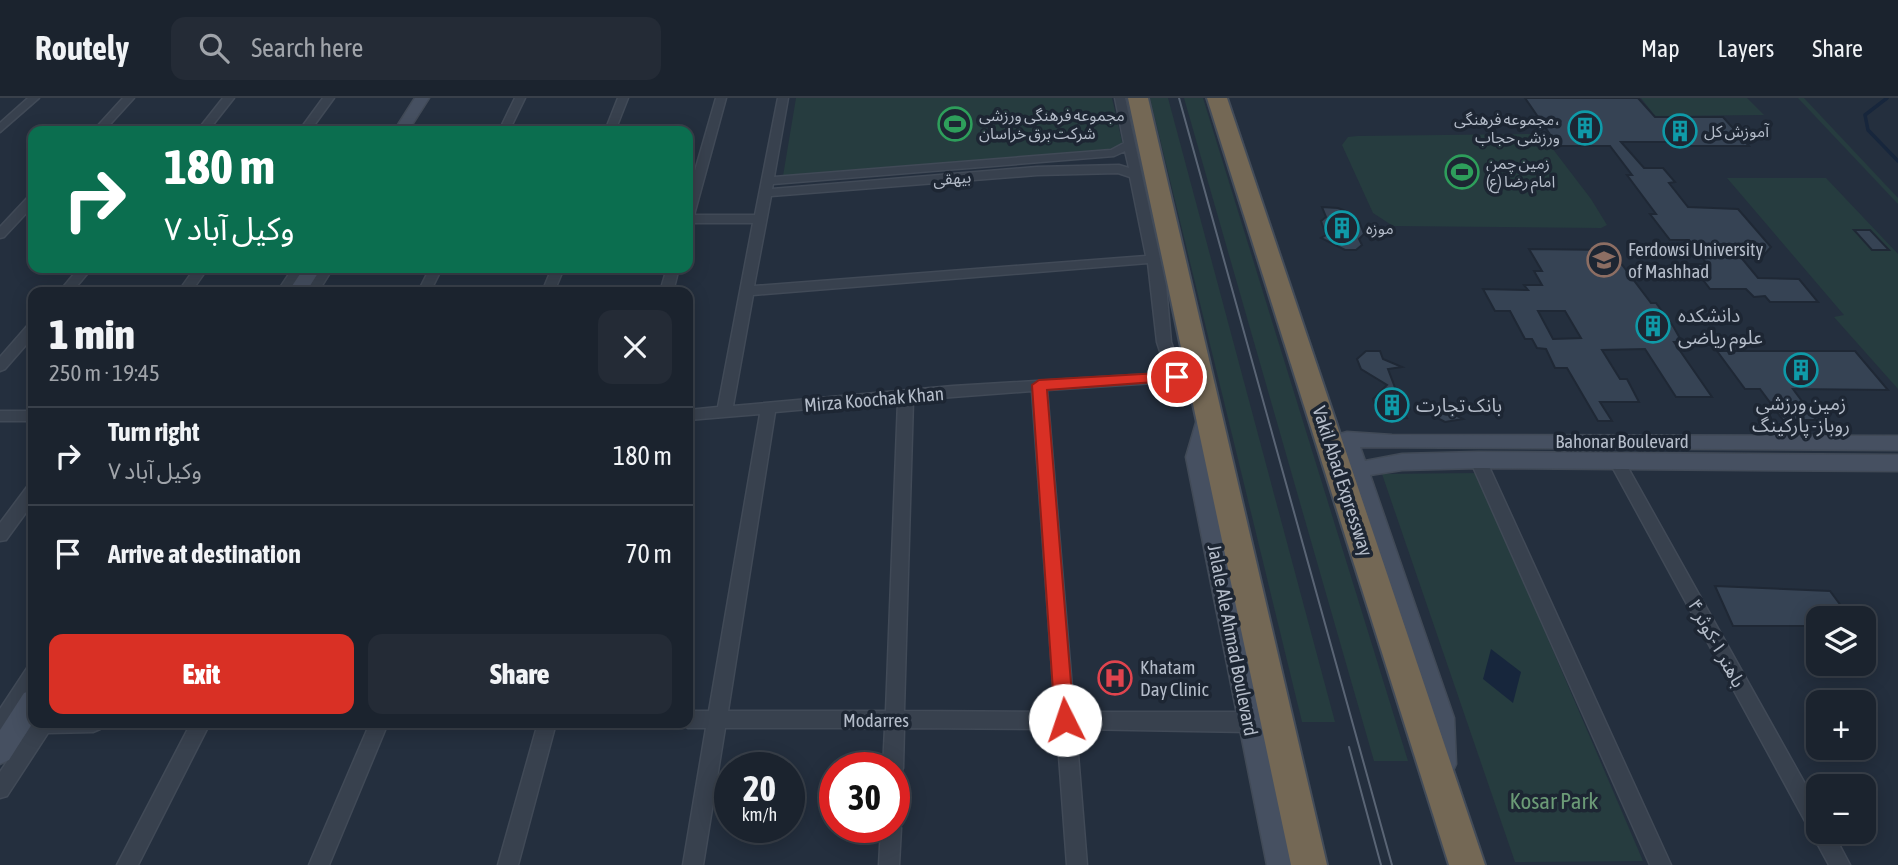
<!DOCTYPE html>
<meta charset="utf-8">
<style>
:root{--surface:#1b232e;--page:#242b36;--text:#f1f3f6;--muted:#a0a4aa;--line:#39404a;--accent:#d93025}
body{margin:0;font-family:"Asap Condensed","Noto Sans Arabic",sans-serif;background:var(--page);color:var(--text);height:100vh;display:flex;flex-direction:column;font-size:26px;white-space:nowrap}
*{box-sizing:border-box;margin:0}
p{font-size:23px;color:var(--muted)}
.icon{flex:none;width:38px;height:38px;fill:none;stroke:currentColor;stroke-width:2;stroke-linecap:round;stroke-linejoin:round}
.map{position:relative;flex:1;overflow:hidden}
.details{position:absolute;left:28px;top:189px;width:665px;height:441px;display:flex;flex-direction:column;background:var(--surface);border-radius:14px;box-shadow:0 4px 18px #0003,0 0 0 2px var(--line)}
.details>*{flex:none}
.hud{position:absolute;left:28px;top:28px;width:665px;height:147px;border-radius:14px;box-shadow:0 4px 18px #0003,0 0 0 2px var(--line);background:#0b6e4f;color:#fff;overflow:hidden}
.buttons{position:absolute;left:1806px;top:508px;display:grid;gap:14px}
.buttons a{display:grid;place-items:center;width:70px;height:70px;border-radius:14px;background:var(--surface);box-shadow:0 4px 18px #0003,0 0 0 2px var(--line);font-size:35px}
.speed{position:absolute;left:714px;top:654px;display:flex;gap:14px;font-size:35px;font-weight:700;text-align:center}
.speed>*{display:grid;place-content:center;width:91px;height:91px;border-radius:50%;background:var(--surface);box-shadow:0 4px 18px #0003,0 0 0 2px var(--line);line-height:1}
.speed small{font-size:18px;font-weight:400}
.speed .limit{border:10px solid #d22;background:#fff;color:#111}
.pin{position:absolute;display:grid;place-items:center;width:60px;height:60px;color:#fff;margin:-30px;border:4px solid #fff;border-radius:50%;box-shadow:0 2px 7px #0007}
.me{position:absolute;width:77px;margin:-38px;rotate:356deg;stroke-linejoin:round;filter:drop-shadow(0 0 5px #0008)}
.turn{display:flex;align-items:center;gap:24px;height:147px;padding:0 21px;font-size:32px}
.turn .icon{width:91px;height:91px;stroke-width:2.5}
.turn b{display:block;font-size:49px;line-height:60px}
.round{display:grid;place-items:center;flex:none;width:74px;height:74px;border-radius:14px;background:var(--page)}
.headline{display:flex;align-items:center;justify-content:space-between;height:119px;padding:0 21px}
h1{font-size:42px;font-weight:800;line-height:52px}
.action{display:flex;gap:14px;margin-top:auto;padding:14px 21px}
.action a{flex:1;height:80px;border-radius:14px;background:var(--accent);color:#fff;font-size:28px;font-weight:800;line-height:80px;text-align:center}
.action a+a{background:var(--page);color:var(--text)}
ul{padding:0;list-style:none}
li{display:flex;align-items:center;gap:21px;height:98px;padding:0 21px;border-top:2px solid var(--line)}
li div{flex:1}
li b{display:block;font-size:26px}
li em{font-style:normal}
header{display:flex;align-items:center;gap:42px;box-sizing:border-box;height:98px;padding:0 35px;background:var(--surface);border-bottom:2px solid var(--line)}
header strong{font-size:33px}
nav{display:flex;gap:38px;margin-inline-start:auto;font-size:24px}
.search{width:490px;height:63px;background:var(--page);display:flex;align-items:center;gap:18px;box-sizing:border-box;padding:0 24px;border-radius:14px;color:var(--muted);font-size:26px}
.map>svg:first-child{display:block}
.green{fill:#263c3f}
.water{fill:#17263c}
.lines{fill:none;stroke-linecap:round;stroke-linejoin:round}
.stream{stroke:#17263c;stroke-width:3.5}
.building{fill:#364354;stroke:#1f2835;stroke-width:2;fill-rule:evenodd}
.street-casing{stroke:#414a57;stroke-width:3}
.secondary-casing{stroke:#414a57;stroke-width:3}
.highway-casing{stroke:#434c59;stroke-width:4}
.street{fill:#38414e;fill-rule:evenodd}
.secondary{fill:#465061;fill-rule:evenodd}
.highway{fill:#746855;fill-rule:evenodd}
.tram{stroke:#5a6575;stroke-width:2}
.route{fill:#d93025;stroke:#8d1f18;stroke-width:2}
.labels{text-anchor:middle;stroke-width:7;stroke-linejoin:round;paint-order:stroke}
.far-poi-label{font-size:16px;fill:#b4bcc9;stroke:#1d2633;text-anchor:start}
.far-street-label{font-size:16px;fill:#b4bcc9;stroke:#1d2633}
.poi-label{font-size:19px;fill:#b4bcc9;stroke:#1d2633;text-anchor:start}
.street-label{font-size:19px;fill:#b4bcc9;stroke:#1d2633}
.near-park-label{font-size:23px;fill:#6b9a76;stroke:#1d2633}
</style>
<header>
<strong>Routely</strong>
<div class="search"><svg class="icon" aria-label="search" viewBox="0 0 24 24"><circle cx="10" cy="10" r="6"/><path d="M15 15l6 6"/></svg>Search here</div>
<nav><a>Map</a><a>Layers</a><a>Share</a></nav>
</header>
<div class="map">
<svg width="1898" height="767" viewBox="0 0 1898 767">
<rect width="100%" height="100%" fill="#242f3e"/>
<g class="green">
<path d="M796 0H1112L1124 52 783 78Z"/>
<path d="M1150 0H1168L1335 624H1302Z"/>
<path d="M1184 0H1203L1408 663H1374Z"/>
<path d="M1641 0H1747L1764 17 1655 18Z"/>
<path d="M1798 0H1804L1898 100V106Z"/>
<path d="M1528 36 1541 38 1549 46 1591 101 1607 127 1601 130 1393 128 1373 115 1342 47 1348 39 1358 38Z"/>
<path d="M1727 80H1826L1898 156V291L1834 219 1844 217Z"/>
<path d="M1477 375 1643 763 1515 764 1382 376Z"/>
</g>
<path class="water" d="M1491 551 1521 574 1513 605 1483 581Z"/>
<g class="lines">
<path class="stream" d="M1887 0 1865 17 1868 32 1898 63"/>
</g>
<g class="building">
<path d="M1525 0H1638L1655 19H1723L1749 48H1675L1672 44H1621L1644 70H1663L1675 84 1669 85 1688 109 1738 111 1771 149 1763 158 1739 157 1758 180 1799 181 1818 204H1770L1765 198 1754 199 1746 191H1710L1691 166H1707L1689 142H1670L1650 116H1656L1627 77H1632L1610 48H1558Z"/>
<path d="M1322 109 1338 110 1346 113 1348 119 1359 123 1364 136 1359 141 1362 147 1356 152H1345L1321 140 1326 137 1321 123 1326 119Z"/>
<path d="M1854 132H1870L1889 152H1872Z"/>
<path d="M1529 151 1611 152 1651 205H1656L1673 228 1682 244H1674L1712 299H1676L1645 251 1602 252 1620 281H1627L1639 304H1600L1612 323H1598L1567 270H1555L1546 251 1537 250 1532 241H1525L1510 213H1495L1483 191 1528 192 1524 187H1542L1534 173H1542ZM1538 213H1565L1581 240 1553 241Z"/>
<path d="M1366 253H1380L1383 261 1402 269 1388 271 1399 300 1407 304 1410 311 1405 315 1407 320 1390 321 1376 311 1373 301 1387 287 1361 271 1357 261Z"/>
<path d="M1717 253H1855L1888 292 1793 291 1816 322H1783L1760 291H1745Z"/>
<path d="M1420 311 1446 312 1463 321 1445 324Z"/>
<path d="M1715 488 1830 493 1850 520H1818V528H1733Z"/>
</g>
<g class="lines">
<defs>
<g id="street">
<path d="M28 0H39L0 34V25Z"/>
<path d="M123 0H134L104 33H93Z"/>
<path d="M223 0H234L208 33H197Z"/>
<path d="M323 0H334L310 33H299Z"/>
<path d="M515 0H525L509 33H499Z"/>
<path d="M618 0H628L615 33H605Z"/>
<path d="M716 0H726L694 117H755L778 0H788L774 79 1111 52 1124 45 1115 0H1125L1166 188 1171 244 1189 297 1182 302 1177 301 1170 284 1047 292 1074 614H1236L1256 619 1258 625 1256 631 1249 634 1076 631 1087 767H1067L1057 631 904 630 903 670 900 676 894 679V670H883L885 630H725L703 767H683L706 630H688L680 625H688V613H709L760 316 688 322V312L718 309 753 125H688V97ZM1125 53 1129 70 1119 67 1037 69 772 91 773 86 1114 58ZM1118 75 1130 79 1146 158 754 188 771 98 1037 77ZM1148 165 1157 244 1167 275 953 288 733 308 753 197ZM1032 293 1055 614 904 613 913 302ZM898 303 886 613H728L775 314Z"/>
<path d="M33 97V108L4 139 0 140V129L29 98Z"/>
<path d="M79 170H92L72 194H59Z"/>
<path d="M195 170H208L191 194H178Z"/>
<path d="M293 170H305L290 194H277Z"/>
<path d="M321 170H333L318 194H306Z"/>
<path d="M430 170H442L430 194H418Z"/>
<path d="M552 170H564L554 194H542Z"/>
<path d="M667 170H679L673 194H660Z"/>
<path d="M33 226V239L5 271 0 273V259L28 227Z"/>
<rect x="0" y="313" width="33" height="10"/>
<path d="M1478 356 1486 362 1671 767H1650L1470 362Z"/>
<path d="M1617 357 1622 359 1818 709V733H1832L1850 767H1829L1609 363Z"/>
<path d="M33 387V405L6 442 0 443V425L27 389Z"/>
<path d="M33 568V591L7 633 0 636V611L27 570Z"/>
<path d="M33 625H102L100 631 93 634 48 635 7 698 0 700V674Z"/>
<path d="M191 625H210L138 767H117Z"/>
<path d="M370 625H388L329 767H309Z"/>
<path d="M538 625H556L518 767H498Z"/>
<path d="M894 721 898 723 901 730 899 767H879L881 730H894Z"/>
</g>
<g id="secondary">
<path d="M415 0H429L408 33H394Z"/>
<path d="M304 170H321L306 194H288Z"/>
<path d="M1208 311 1215 313 1218 318 1206 359 1295 767H1267L1186 359 1198 318 1201 313Z"/>
<path d="M1347 334 1392 337 1898 338V352L1360 349 1365 363 1402 356 1478 354 1898 357V373L1478 370 1402 372 1370 377 1454 620 1456 666 1452 675 1443 678 1434 675 1430 666 1428 620 1337 341 1340 336Z"/>
<path d="M33 592V624L9 662 0 666V632L24 595Z"/>
</g>
<g id="highway">
<path d="M1128 0H1148L1327 767H1291Z"/>
<path d="M1207 0H1227L1485 767H1449Z"/>
</g>
</defs>
<use href="#street" class="street-casing"/>
<use href="#secondary" class="secondary-casing"/>
<use href="#highway" class="highway-casing"/>
<use href="#street" class="street"/>
<use href="#secondary" class="secondary"/>
<use href="#highway" class="highway"/>
<g class="tram">
<path d="M1179 0 1392 767"/>
<path d="M1349 649 1381 767"/>
</g>
</g>
<path class="route" d="M1177 274 1182 275 1184 279 1182 282 1047 292 1074 622 1071 629 1065 631 1058 629 1055 622 1032 287 1039 282Z"/>
<defs>
<symbol id="stadium-ring" viewBox="-11 -11 22 22"><circle r="9.5" fill="#1d2633" stroke="#2e9e5b" stroke-width="1.5"/><path d="M0-5a6.5 5 0 1 0 0 10a6.5 5 0 1 0 0-10ZM-3.5-1.8h7v3.6h-7Z" fill="#2e9e5b"/></symbol>
<symbol id="building-ring" viewBox="-11 -11 22 22"><circle r="9.5" fill="#1d2633" stroke="#0f9aa8" stroke-width="1.5"/><path d="M-4-6H4V6H1V3H-1V6H-4ZM-2.5-4.3h1.7v1.8h-1.7ZM.8-4.3h1.7v1.8H.8ZM-2.5-1h1.7V.8h-1.7ZM.8-1h1.7V.8H.8Z" fill="#0f9aa8"/></symbol>
<symbol id="university-ring" viewBox="-11 -11 22 22"><circle r="9.5" fill="#1d2633" stroke="#8d6e63" stroke-width="1.5"/><path d="M0-5L7-2L0 1L-7-2ZM-4 1L0 2.5L4 1V4Q0 6-4 4Z" fill="#8d6e63"/></symbol>
<symbol id="hospital-ring" viewBox="-11 -11 22 22"><circle r="9.5" fill="#1d2633" stroke="#e0444e" stroke-width="1.5"/><path d="M-5-5h3v3.5h4V-5h3V5h-3V1.5h-4V5h-3Z" fill="#e0444e"/></symbol>
</defs>
<g fill-rule="evenodd">
<use href="#stadium-ring" x="936" y="7" width="38" height="38"/>
<use href="#building-ring" x="1566" y="11" width="38" height="38"/>
<use href="#building-ring" x="1661" y="14" width="38" height="38"/>
<use href="#stadium-ring" x="1443" y="55" width="38" height="38"/>
<use href="#building-ring" x="1323" y="111" width="38" height="38"/>
<use href="#university-ring" x="1585" y="143" width="38" height="38"/>
<use href="#building-ring" x="1634" y="209" width="38" height="38"/>
<use href="#building-ring" x="1782" y="253" width="38" height="38"/>
<use href="#building-ring" x="1373" y="288" width="38" height="38"/>
<use href="#hospital-ring" x="1096" y="561" width="38" height="38"/>
</g>
<g class="labels">
<g class="far-poi-label">
<text x="979" y="23">مجموعه فرهنگی ورزشی<tspan x="979" dy="18">شرکت برق خراسان</tspan></text>
<text x="1560" y="27" text-anchor="end">مجموعه فرهنگی،<tspan x="1560" dy="18">ورزشی حجاب</tspan></text>
<text x="1704" y="39">آموزش کل</text>
<text x="1486" y="71">زمین چمن<tspan x="1486" dy="18">امام رضا (ع)</tspan></text>
<text x="1366" y="136">موزه</text>
</g>
<g class="far-street-label">
<text transform="translate(952 80) rotate(-5)" y="6">بیهقی</text>
</g>
<g class="poi-label">
<text x="1628" y="158">Ferdowsi University<tspan x="1628" dy="22">of Mashhad</tspan></text>
<text x="1678" y="224">دانشکده<tspan x="1678" dy="22">علوم ریاضی</tspan></text>
<text x="1801" y="312" text-anchor="middle">زمین ورزشی<tspan x="1801" dy="22">روباز- پارکینگ</tspan></text>
<text x="1416" y="314">بانک تجارت</text>
<text x="1140" y="576">Khatam<tspan x="1140" dy="22">Day Clinic</tspan></text>
</g>
<g class="street-label">
<text transform="translate(874 301) rotate(-5)" y="7">Mirza Koochak Khan</text>
<text x="1622" y="350">Bahonar Boulevard</text>
<text transform="translate(1343 383) rotate(72)" y="7">Vakil Abad Expressway</text>
<text transform="translate(1233 542) rotate(79)" y="7">Jalale Ale Ahmad Boulevard</text>
<text transform="translate(1717 545) rotate(61)" y="7">باهنر ۱-کوثر ۴</text>
<text x="876" y="629">Modarres</text>
</g>
<g class="near-park-label">
<text x="1554" y="711">Kosar Park</text>
</g>
</g>
</svg>
<div class="buttons">
<a><svg class="icon" aria-label="layers" viewBox="0 0 24 24"><path d="M12 4l9 5-9 5-9-5zM3 14l9 5 9-5"/></svg></a>
<a>+</a>
<a>−</a>
</div>
<div class="speed"><div>20<small>km/h</small></div><div class="limit">30</div></div>
<div class="pin" style="left:1177px;top:279px;background:#d93025"><svg class="icon" aria-label="arrive" viewBox="0 0 24 24"><path d="M6 21V4h12l-3 4 3 4H6"/></svg></div>
<svg class="me" style="left:1065px;top:622px" viewBox="-20 -20 40 40"><circle r="19" fill="#fff"/><path d="M0-13L10 11 0 6-10 11z" fill="#d93025"/></svg>
<div class="hud">
<div class="turn"><svg class="icon" aria-label="right" viewBox="0 0 24 24"><path d="M7 20v-9h11M14 6l5 5-5 5"/></svg><div><b>180 m</b>۷ وکیل آباد</div></div>
</div>
<section class="details">
<div class="headline"><div><h1>1 min</h1><p>250 m · 19:45</p></div><a class="round"><svg class="icon" aria-label="close" viewBox="0 0 24 24"><path d="M6 6l12 12M18 6L6 18"/></svg></a></div>
<ul>
<li><svg class="icon" aria-label="right" viewBox="0 0 24 24"><path d="M7 20v-9h11M14 6l5 5-5 5"/></svg><div><b>Turn right</b><p>۷ وکیل آباد</p></div><em>180 m</em></li>
<li><svg class="icon" aria-label="arrive" viewBox="0 0 24 24"><path d="M6 21V4h12l-3 4 3 4H6"/></svg><div><b>Arrive at destination</b></div><em>70 m</em></li>
</ul>
<div class="action"><a>Exit</a><a>Share</a></div>
</section>
</div>
